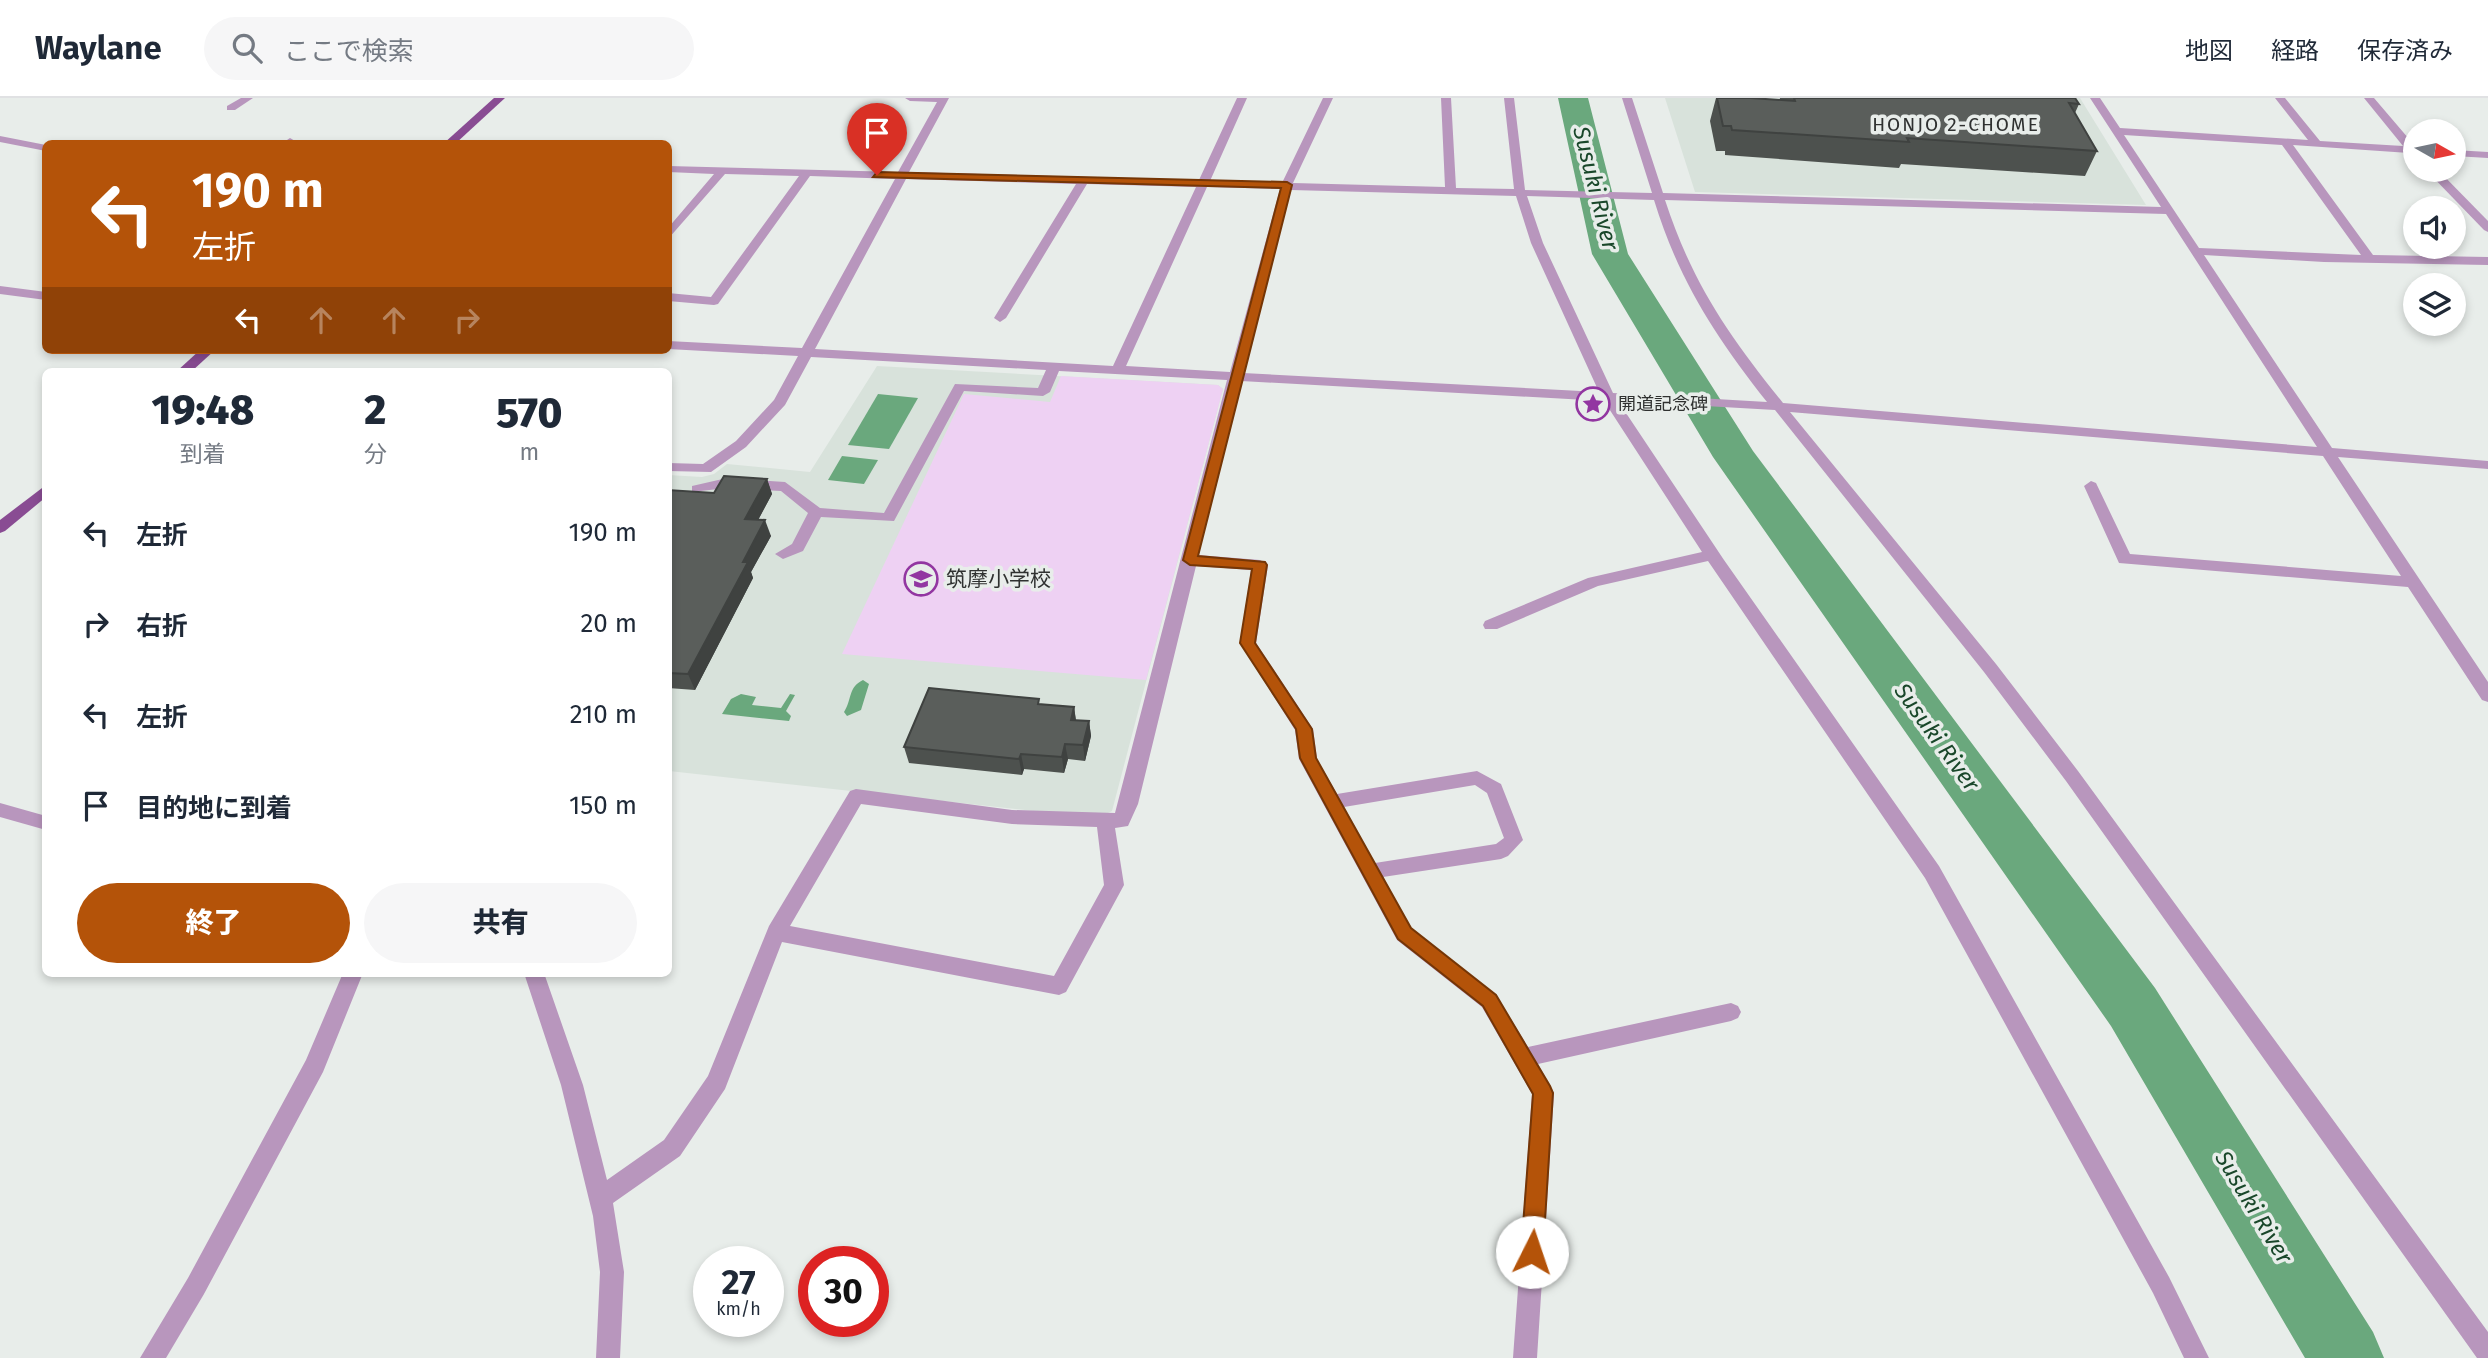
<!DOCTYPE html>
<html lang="ja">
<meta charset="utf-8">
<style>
:root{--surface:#fff;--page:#f6f6f7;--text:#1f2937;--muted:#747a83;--line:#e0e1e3;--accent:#b45309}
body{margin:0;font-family:"Fira Sans","Noto Sans JP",sans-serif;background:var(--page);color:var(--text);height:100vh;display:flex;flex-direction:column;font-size:26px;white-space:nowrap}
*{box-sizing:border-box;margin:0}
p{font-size:23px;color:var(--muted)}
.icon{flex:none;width:38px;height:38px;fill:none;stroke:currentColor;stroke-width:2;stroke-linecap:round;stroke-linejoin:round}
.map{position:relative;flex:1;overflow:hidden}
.panel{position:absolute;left:42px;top:270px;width:630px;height:609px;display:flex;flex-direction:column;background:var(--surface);border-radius:10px;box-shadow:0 4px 10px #0003}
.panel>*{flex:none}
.guide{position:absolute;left:42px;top:42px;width:630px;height:214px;border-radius:10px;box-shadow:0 4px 10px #0003;background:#b45309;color:#fff;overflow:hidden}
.needle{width:46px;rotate:99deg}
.buttons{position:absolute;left:2403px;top:21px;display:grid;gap:14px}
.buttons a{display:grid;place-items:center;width:63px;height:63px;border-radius:50%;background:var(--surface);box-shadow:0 4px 10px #0003;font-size:35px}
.speed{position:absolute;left:693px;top:1148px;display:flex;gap:14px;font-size:35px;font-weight:700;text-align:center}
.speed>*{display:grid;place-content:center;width:91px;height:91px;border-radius:50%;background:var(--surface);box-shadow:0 4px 10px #0003;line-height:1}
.speed small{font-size:18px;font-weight:400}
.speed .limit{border:10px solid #d22;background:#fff;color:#111}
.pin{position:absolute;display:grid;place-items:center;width:60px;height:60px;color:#fff;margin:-72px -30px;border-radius:50% 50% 50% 0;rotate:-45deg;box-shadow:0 0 7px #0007}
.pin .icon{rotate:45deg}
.me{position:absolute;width:77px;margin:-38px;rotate:4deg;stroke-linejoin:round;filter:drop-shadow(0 0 5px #0008)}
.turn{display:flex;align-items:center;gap:24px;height:147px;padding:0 35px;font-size:32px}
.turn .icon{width:91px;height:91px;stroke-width:2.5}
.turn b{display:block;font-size:49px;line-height:60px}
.lanes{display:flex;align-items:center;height:66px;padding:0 35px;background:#0003;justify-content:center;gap:35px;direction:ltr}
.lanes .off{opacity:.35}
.eta{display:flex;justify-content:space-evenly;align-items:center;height:119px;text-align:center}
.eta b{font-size:42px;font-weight:800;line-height:49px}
.primary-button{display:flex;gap:14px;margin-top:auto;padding:14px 35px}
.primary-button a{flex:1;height:80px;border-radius:42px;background:var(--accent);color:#fff;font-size:28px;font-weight:800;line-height:80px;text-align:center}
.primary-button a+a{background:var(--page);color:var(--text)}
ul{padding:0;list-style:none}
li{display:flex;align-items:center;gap:21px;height:91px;padding:0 35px}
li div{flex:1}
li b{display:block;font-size:26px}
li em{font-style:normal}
header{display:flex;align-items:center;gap:42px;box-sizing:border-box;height:98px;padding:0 35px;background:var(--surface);border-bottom:2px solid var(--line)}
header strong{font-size:33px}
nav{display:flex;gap:38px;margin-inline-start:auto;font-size:24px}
.search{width:490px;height:63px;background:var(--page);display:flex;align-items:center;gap:18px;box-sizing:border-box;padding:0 24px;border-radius:38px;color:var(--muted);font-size:26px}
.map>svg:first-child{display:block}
.built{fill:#d8e2db}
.green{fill:#eed1f3}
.water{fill:#6aa87d}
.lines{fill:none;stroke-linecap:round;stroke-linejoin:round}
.river{fill:#6aa87d;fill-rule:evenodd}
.minor{fill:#b896bd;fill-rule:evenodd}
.major{fill:#894c93;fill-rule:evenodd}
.wall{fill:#4d514e}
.shaded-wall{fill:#3f4240}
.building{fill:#5a5e5b;stroke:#3f4240;stroke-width:2}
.route{fill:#b45309;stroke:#753606;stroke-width:2}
.labels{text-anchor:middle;stroke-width:7;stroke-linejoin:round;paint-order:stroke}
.far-poi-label{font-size:18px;fill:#2f3130;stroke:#e8edea;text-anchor:start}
.far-neighbourhood-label{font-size:19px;letter-spacing:2px;fill:#2f3130;stroke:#e8edea}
.poi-label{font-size:21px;fill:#2f3130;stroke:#e8edea;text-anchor:start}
.water-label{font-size:23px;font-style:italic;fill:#19472a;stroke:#e8edea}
</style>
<header>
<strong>Waylane</strong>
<div class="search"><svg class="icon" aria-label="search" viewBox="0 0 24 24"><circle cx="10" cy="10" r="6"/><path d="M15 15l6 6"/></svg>ここで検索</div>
<nav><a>地図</a><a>経路</a><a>保存済み</a></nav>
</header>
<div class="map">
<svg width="2488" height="1260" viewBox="0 0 2488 1260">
<rect width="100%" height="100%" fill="#e8edea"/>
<g class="built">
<path d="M1665 0H1720L1766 18 1761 0H2080L2146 107 1695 94Z"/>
<path d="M877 268 1218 287 1223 291 1112 713 1098 720 669 673 668 377 702 379 714 376 727 366 810 374Z"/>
</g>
<path class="green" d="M1061 278 1218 287 1223 291 1146 582 842 556 964 296 1050 304Z"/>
<g class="water">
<path d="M878 296 918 300 889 351 848 347Z"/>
<path d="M842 358 878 362 864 386 828 382Z"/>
<path d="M863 582 869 586 861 612 847 618 844 614C852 602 848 589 863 582Z"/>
<path d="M741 596 756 599 752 607 781 610 790 596 795 597 786 613 791 618 789 623 722 616 731 601Z"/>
</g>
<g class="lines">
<path class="river" d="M1558 0H1588L1628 156 1753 353 2155 890 2373 1234 2384 1260H2305L2111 928 1713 359 1592 156Z"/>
<g class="minor">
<path d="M241 0H253L235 12H227V8Z"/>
<path d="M905 0H949L909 74 1199 82 1237 0H1247L1210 83 1282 85 1323 0H1333L1293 85 1445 89 1441 0H1451L1456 90 1514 91 1504 0H1514L1525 92 1652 95 1622 0H1632L1663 95 2161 109 2090 0H2100L2120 30 2308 42 2275 0H2285L2320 43 2403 48 2364 0H2374L2415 48V58L2409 55 2293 47 2373 157 2488 159V167L2324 164 2204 157 2332 350 2488 363V371L2338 359 2488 584V604L2482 602 2408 489 2119 465 2084 388 2091 383 2096 385 2130 456 2401 478 2323 358 1790 314 1996 566 2078 673 2488 1234V1260H2477L2066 683 1984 574 1775 312 1618 303 1724 462 1939 768 2169 1179 2209 1260H2184L2153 1195 1925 780 1708 463 1598 488 1497 531H1485L1483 527 1485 523 1588 480 1702 454 1604 303 1241 283 1198 457 1260 462 1268 467 1256 545 1313 631 1317 661 1337 696 1477 673 1501 686 1523 742 1508 758 1501 761 1383 779 1411 830 1496 897 1528 949 1731 905 1738 908 1741 914 1738 920 1731 923 1538 966 1554 995 1537 1260H1513L1532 996 1482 909 1397 842 1299 661 1295 632 1240 545 1251 472 1196 468 1138 706 1128 728 1115 730 1124 787 1066 894 1059 897 782 844 725 991 680 1058 613 1105 624 1174 620 1260H596L600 1174 593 1118 561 987 524 875H544L583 987 607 1082 664 1042 708 978 769 828 850 693 856 691 1012 712 1115 715 1227 282 1059 273 1050 294 1043 298 964 293 894 423 821 419 803 453 783 461 775 456 792 446 808 415 781 393 727 390 692 394V388L727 380 785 384 820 410 884 415 955 286 1038 290 1046 272 811 259 785 307 746 349 711 374 668 373V365L703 366 736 343 774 302 798 258 668 251V243L802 250 895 81 810 78 718 206 714 207 668 203V195L711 199 799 78 725 76 668 141V130L714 76 668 74V68L898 74 937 4 910 3ZM2124 37 2282 47 2361 157 2199 150ZM906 81 1076 86 994 220 1000 224 1006 220 1087 86 1196 89 1113 268 815 251ZM1207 89 1280 91 1230 274 1126 268ZM1291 92 1516 98 1531 145 1599 294 1243 275ZM1527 98 1654 102C1679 183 1715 238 1767 304L1613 295 1543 145ZM1665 102 2166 116 2317 349 1783 305C1729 238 1692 185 1665 102ZM1475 687 1487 695 1504 740 1496 746 1375 765 1344 709ZM861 706 1012 726 1097 729 1104 787 1054 878 790 828Z"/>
<path d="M0 38 46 47V53L0 44Z"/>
<path d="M290 40 295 43 293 46H281Z"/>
<path d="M2454 52 2488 54V60L2454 58Z"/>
<path d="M2426 72H2438L2488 123V134L2484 132Z"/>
<path d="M0 188 46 194V202L0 196Z"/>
<path d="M0 705 46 718V732L0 719Z"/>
<path d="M343 875H363L323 974 204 1196 166 1260H140L188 1180 306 962Z"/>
</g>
<g class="major">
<path d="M494 0H505L455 46H443Z"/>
<path d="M200 252H215L192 273H177Z"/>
<path d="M46 387V399L5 433 0 435V422Z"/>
</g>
</g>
<g class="wall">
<path d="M1716 0H1751L1780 2V0H2075L2079 6 2075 15 2097 53 2085 78 1901 66 1899 70 1725 57V53H1716L1710 23Z"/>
<path d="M767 381 772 396 758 422 771 438 751 474 753 480 695 592 668 590V392L714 395Z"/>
<path d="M1040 606 1074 609 1076 622 1089 623 1091 638 1085 663 1068 661 1064 675 1024 671 1022 677 909 665 904 649Z"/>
</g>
<g class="shaded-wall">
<path d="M767 381 772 396 750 437 745 421Z"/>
<path d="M765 422 771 438 751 474 753 480 695 592 688 576 743 464Z"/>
<path d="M1074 609 1076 624 1071 622Z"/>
<path d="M1089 623 1091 638 1085 663 1083 647Z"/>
<path d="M1065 646 1068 661 1064 675 1062 659Z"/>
<path d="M1021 656 1024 671 1022 677 1019 661Z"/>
</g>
<g class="building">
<path d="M1717 0H1751L1795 3 1794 0H2075L2079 6 2069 5 2097 53 1907 40 1909 44 1732 32 1731 28H1723Z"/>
<path d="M724 378 767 381 745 421 765 422 743 464H748L688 576 668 575V392L714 395Z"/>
<path d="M929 590 1039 601 1038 606 1074 609 1071 622 1089 623 1083 647 1065 646 1062 659 1021 656 1019 661 904 649Z"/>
</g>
<path class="route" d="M877 74 1287 84 1292 87 1198 458 1265 464 1267 467 1255 545 1312 631 1316 660 1411 830 1496 897 1550 988 1553 995 1543 1154 1540 1162 1532 1165 1525 1162 1521 1154 1533 996 1483 908 1398 841 1300 660 1296 631 1240 545 1252 471 1190 467 1183 462 1281 90 873 79Z"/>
<defs>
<symbol id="sight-ring" viewBox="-11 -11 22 22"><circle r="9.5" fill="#e8edea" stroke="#9236a1" stroke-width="1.5"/><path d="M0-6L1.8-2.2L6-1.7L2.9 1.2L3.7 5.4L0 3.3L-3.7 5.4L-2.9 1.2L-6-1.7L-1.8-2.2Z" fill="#9236a1"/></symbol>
<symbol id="school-ring" viewBox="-11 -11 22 22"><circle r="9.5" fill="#e8edea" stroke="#9236a1" stroke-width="1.5"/><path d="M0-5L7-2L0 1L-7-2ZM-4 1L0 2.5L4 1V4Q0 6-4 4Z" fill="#9236a1"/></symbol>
</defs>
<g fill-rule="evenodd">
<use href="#sight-ring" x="1574" y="287" width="38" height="38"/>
<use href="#school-ring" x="902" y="462" width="38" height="38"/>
</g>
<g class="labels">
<g class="far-poi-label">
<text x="1618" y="312">開道記念碑</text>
</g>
<g class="far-neighbourhood-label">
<text x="1956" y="33">HONJO 2-CHOME</text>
</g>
<g class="poi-label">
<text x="946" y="488">筑摩小学校</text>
</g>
<g class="water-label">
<text transform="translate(1596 90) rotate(76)" y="8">Susuki River</text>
<text transform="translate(1937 639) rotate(54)" y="8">Susuki River</text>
<text transform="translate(2254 1109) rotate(59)" y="8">Susuki River</text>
</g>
</g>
</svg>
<div class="buttons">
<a><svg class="needle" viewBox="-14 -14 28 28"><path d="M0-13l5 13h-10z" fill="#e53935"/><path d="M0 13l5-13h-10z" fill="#747a83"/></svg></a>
<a><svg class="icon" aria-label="sound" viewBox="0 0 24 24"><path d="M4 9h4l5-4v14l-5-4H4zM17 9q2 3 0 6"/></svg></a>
<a><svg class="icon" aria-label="layers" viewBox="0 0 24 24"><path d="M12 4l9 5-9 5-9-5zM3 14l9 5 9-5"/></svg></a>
</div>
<div class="speed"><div>27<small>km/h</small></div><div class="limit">30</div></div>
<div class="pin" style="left:877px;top:77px;background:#d93025"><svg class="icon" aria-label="arrive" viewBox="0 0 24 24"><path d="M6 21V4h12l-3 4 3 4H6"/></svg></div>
<svg class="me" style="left:1532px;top:1154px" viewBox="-20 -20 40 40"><circle r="19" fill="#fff"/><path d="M0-13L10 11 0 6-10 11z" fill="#b45309"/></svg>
<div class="guide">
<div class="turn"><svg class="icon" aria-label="left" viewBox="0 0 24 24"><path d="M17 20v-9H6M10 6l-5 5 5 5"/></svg><div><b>190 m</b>左折</div></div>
<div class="lanes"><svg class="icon" aria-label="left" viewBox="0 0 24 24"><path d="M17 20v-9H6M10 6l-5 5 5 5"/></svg><svg class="icon off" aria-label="ahead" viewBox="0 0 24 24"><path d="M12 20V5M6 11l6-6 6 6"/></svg><svg class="icon off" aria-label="ahead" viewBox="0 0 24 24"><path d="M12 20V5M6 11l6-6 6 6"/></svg><svg class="icon off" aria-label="right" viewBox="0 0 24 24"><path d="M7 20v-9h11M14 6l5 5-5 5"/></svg></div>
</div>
<section class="panel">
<div class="eta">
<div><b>19:48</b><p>到着</p></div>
<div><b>2</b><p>分</p></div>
<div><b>570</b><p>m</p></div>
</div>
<ul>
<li><svg class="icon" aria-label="left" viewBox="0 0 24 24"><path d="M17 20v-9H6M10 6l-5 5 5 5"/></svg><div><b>左折</b></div><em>190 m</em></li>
<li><svg class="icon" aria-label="right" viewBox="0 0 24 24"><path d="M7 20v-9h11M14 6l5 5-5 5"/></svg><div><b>右折</b></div><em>20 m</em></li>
<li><svg class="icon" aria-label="left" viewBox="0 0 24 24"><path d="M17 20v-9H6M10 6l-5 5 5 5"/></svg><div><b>左折</b></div><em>210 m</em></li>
<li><svg class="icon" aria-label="arrive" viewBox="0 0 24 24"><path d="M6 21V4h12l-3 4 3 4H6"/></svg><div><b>目的地に到着</b></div><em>150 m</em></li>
</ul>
<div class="primary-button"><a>終了</a><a>共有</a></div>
</section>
</div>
